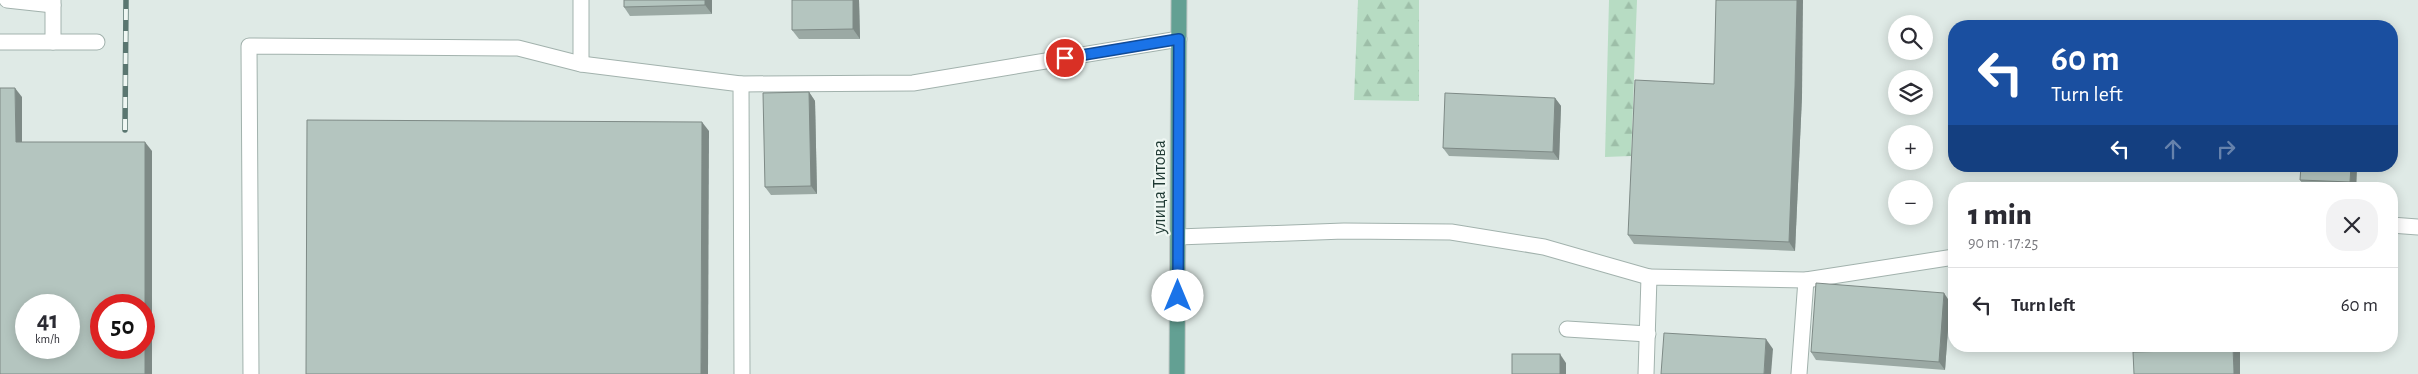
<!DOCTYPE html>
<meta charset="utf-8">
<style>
:root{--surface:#fff;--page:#f2f2f3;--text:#2b2b33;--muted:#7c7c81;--line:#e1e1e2}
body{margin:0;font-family:"Alegreya Sans",sans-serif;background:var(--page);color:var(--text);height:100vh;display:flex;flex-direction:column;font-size:19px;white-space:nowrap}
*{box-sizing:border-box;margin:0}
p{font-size:16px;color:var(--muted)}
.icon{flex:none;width:28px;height:28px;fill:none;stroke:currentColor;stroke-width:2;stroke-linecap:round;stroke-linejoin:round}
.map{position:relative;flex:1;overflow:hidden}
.side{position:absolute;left:1948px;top:182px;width:450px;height:170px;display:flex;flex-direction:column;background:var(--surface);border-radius:20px;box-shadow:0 2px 12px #0003}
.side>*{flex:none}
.hud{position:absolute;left:1948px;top:20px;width:450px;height:152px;border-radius:20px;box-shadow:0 2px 12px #0003;background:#1a4fa0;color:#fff;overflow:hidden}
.fabs{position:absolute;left:1888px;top:15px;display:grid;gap:10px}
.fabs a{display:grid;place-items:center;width:45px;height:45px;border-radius:50%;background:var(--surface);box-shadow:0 2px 12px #0003;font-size:25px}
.speed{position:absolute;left:15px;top:294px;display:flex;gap:10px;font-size:25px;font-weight:700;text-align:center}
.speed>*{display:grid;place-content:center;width:65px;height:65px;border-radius:50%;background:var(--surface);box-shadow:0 2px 12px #0003;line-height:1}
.speed small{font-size:12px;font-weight:400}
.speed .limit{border:8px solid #d22;background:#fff;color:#111}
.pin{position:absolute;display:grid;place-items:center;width:42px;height:42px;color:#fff;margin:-21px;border:2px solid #fff;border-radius:50%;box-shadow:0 1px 5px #0007}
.me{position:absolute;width:55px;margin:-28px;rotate:0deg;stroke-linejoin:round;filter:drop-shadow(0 0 4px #0008)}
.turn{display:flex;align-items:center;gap:18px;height:105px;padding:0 20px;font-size:22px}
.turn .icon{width:65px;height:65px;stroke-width:2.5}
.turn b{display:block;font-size:35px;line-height:42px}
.lanes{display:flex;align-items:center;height:48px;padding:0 20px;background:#0003;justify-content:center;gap:25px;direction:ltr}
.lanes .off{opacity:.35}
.round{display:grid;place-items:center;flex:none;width:52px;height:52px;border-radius:20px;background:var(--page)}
.overview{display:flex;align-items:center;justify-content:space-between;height:85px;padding:0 20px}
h1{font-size:30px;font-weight:800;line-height:38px}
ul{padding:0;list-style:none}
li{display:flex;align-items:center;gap:15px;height:75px;padding:0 20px;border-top:1px solid var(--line)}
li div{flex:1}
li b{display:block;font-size:19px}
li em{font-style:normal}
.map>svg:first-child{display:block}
.forest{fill:url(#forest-firs)}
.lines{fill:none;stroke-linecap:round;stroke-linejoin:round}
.minor-casing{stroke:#a2b2ad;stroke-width:17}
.major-casing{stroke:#bcc4c2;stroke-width:17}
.minor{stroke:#fff;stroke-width:15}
.major{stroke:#63a093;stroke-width:15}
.rail-casing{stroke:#5a7670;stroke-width:5.5}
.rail{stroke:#eff7f3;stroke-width:4;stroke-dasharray:11;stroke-linecap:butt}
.wall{fill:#9ba9a4}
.shaded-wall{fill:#7e8a86}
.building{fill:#b4c5bf;stroke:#7e8a86;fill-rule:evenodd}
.route-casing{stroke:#114b97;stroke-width:12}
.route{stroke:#1a73e8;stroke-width:9}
.labels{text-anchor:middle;stroke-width:4.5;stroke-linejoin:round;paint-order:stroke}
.street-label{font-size:18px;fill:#203a34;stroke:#eff7f3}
</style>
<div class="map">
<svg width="2418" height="374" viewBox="0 0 2418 374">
<defs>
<pattern id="forest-firs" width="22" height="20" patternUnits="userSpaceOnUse" patternTransform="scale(1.25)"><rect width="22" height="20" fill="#b7dcc3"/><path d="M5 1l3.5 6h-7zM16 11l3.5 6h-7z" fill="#9dbea8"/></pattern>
</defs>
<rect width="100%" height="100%" fill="#dfeae6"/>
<g class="forest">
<path d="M1358 0H1419V101L1354 100Z"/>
<path d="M1609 0H1637L1631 156 1605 157Z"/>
</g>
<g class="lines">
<defs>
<g id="minor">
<path d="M7 0 53 5"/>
<path d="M53 0V42"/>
<path d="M581 0V64"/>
<path d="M0 42H97"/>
<path d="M741 84 913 83 1179 39"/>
<path d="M2391 225 2418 227"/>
<path d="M1178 237 1344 231 1451 232 1544 247 1649 277"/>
<path d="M1567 329 1648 334"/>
<path d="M251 374 249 46 518 48 581 64 741 84 742 374"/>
<path d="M1646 374 1649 277 1806 280 1954 257"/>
<path d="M1799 374 1806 280"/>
</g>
<path id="major" d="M1177 374 1179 0"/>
</defs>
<use href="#minor" class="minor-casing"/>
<use href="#major" class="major-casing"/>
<use href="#minor" class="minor"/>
<use href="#major" class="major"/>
<defs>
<path id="rail" d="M125 130 126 0"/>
</defs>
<use href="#rail" class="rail-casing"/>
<use href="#rail" class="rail"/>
</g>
<g class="wall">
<path d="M624 0H712V14L630 16 624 7Z"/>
<path d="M792 0H859L860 39H799L792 30Z"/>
<path d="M1714 84 1802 96 1795 251 1634 244 1628 235Z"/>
<path d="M809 92 815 101 817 194 771 195 765 187Z"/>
<path d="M1555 98 1561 106 1559 160 1449 156 1443 148Z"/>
<path d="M2301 166H2357L2356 189H2306L2300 180Z"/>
<path d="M1950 302 1945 370 1816 360 1811 352Z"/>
</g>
<g class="shaded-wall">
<path d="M705 0H712V14L705 5Z"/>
<path d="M853 0H859L860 39 853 29Z"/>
<path d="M1797 0H1803L1802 96 1795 251 1789 242Z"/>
<path d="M15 88 22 97V151L16 142Z"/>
<path d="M809 92 815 101 817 194 811 186Z"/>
<path d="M1555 98 1561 106 1559 160 1553 152Z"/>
<path d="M702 122 709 131 708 374H701Z"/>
<path d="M145 142 152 151V374H145Z"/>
<path d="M2351 166H2357L2356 189H2355L2350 182Z"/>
<path d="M1944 293 1950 302 1945 370 1939 362Z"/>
<path d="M1766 339 1773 349 1771 374H1764Z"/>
<path d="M2233 346H2240V374H2234Z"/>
<path d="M1560 354 1566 363V374H1560Z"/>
</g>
<g class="building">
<path d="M624 0H705V5L624 7Z"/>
<path d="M792 0H853V29L792 30Z"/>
<path d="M1716 0H1797L1795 87 1789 242 1628 235 1635 80 1714 84Z"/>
<path d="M0 88H15L16 142H145V374H0ZM26 305H69V348H26ZM101 305H144V348H101Z"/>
<path d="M809 92 811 186 765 187 763 93Z"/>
<path d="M1445 93 1555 98 1553 152 1443 148Z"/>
<path d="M307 120 702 122 701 374H306Z"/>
<path d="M2301 166H2351L2350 182 2300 180Z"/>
<path d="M1816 283 1944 293 1939 362 1811 352Z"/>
<path d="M1664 333 1766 339 1764 374H1661Z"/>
<path d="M2174 346H2233L2234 374H2134L2133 352 2174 351Z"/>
<rect x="1512" y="354" width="48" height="20"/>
</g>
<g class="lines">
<defs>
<path id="route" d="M1065 58 1179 39 1178 296"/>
</defs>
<use href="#route" class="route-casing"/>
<use href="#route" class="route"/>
</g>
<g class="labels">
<g class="street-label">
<text transform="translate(1159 187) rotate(-90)" y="6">улица Титова</text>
</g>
</g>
</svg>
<div class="fabs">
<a><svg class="icon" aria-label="search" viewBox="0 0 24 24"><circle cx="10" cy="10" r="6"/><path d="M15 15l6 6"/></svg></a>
<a><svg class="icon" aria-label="layers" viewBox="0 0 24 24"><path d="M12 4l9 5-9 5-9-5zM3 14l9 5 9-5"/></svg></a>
<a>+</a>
<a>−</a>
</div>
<div class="speed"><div>41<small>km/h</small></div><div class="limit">50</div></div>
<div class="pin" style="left:1065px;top:58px;background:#d93025"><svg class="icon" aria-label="arrive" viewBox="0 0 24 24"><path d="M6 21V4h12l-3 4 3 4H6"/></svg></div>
<svg class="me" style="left:1178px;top:296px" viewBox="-20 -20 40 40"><circle r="19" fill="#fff"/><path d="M0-13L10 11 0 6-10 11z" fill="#1a73e8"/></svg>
<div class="hud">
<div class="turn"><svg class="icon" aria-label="left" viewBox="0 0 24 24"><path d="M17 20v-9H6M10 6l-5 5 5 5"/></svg><div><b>60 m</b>Turn left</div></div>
<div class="lanes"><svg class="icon" aria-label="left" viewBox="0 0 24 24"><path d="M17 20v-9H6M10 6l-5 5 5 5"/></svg><svg class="icon off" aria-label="ahead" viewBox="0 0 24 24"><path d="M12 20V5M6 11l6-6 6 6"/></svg><svg class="icon off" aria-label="right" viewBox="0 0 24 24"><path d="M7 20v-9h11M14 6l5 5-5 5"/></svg></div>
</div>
<section class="side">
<div class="overview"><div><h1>1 min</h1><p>90 m · 17:25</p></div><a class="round"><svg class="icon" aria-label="close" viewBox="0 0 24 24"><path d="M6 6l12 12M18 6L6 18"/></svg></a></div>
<ul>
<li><svg class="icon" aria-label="left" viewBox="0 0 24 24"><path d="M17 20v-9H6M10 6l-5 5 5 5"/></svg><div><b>Turn left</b></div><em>60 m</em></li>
</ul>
</section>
</div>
